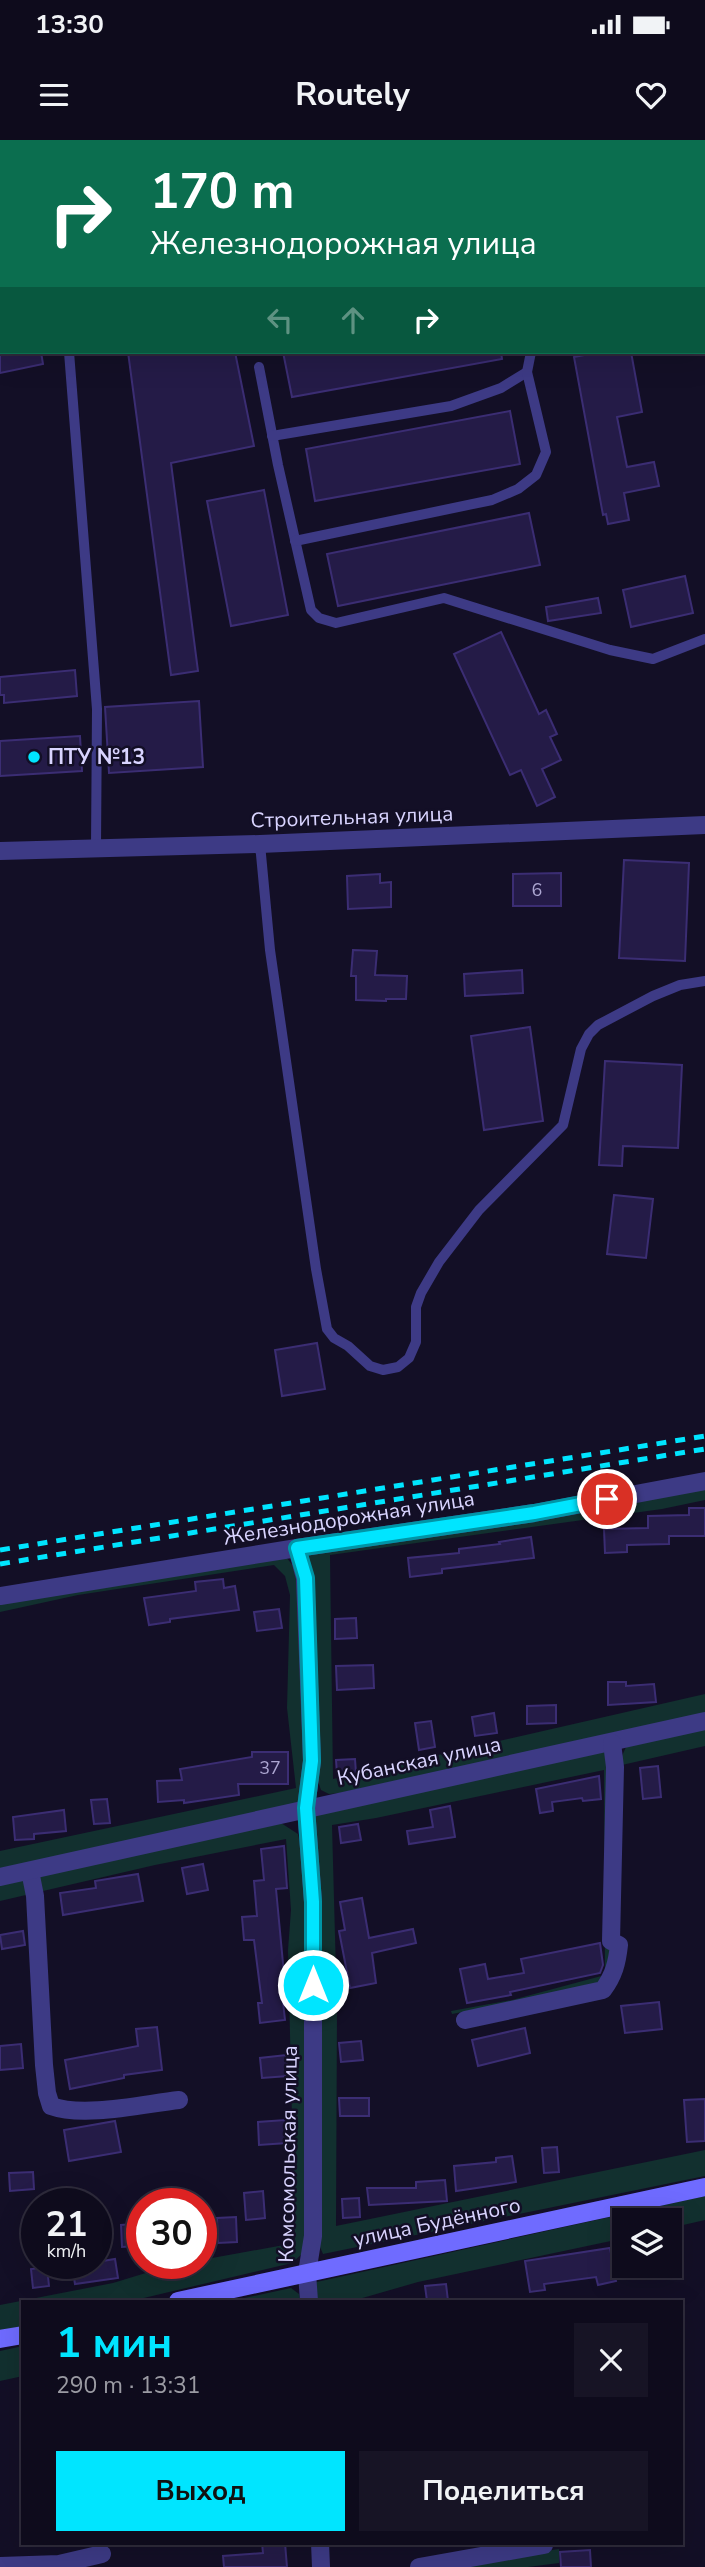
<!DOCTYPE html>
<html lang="ru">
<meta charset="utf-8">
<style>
:root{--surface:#0e0b1c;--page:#171425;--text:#f1f3f6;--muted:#9b9ba3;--line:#2e2b3b;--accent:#00e5ff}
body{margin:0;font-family:"Nunito Sans",sans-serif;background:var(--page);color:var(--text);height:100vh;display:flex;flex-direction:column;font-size:26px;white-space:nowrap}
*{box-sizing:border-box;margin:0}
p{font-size:23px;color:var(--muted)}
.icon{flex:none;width:38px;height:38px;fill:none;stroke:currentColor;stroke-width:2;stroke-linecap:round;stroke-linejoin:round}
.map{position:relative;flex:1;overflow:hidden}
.details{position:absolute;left:21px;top:2160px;width:662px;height:245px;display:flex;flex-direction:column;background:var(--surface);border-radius:0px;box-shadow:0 7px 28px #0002,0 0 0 2px var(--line)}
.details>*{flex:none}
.top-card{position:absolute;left:0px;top:0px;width:705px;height:214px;box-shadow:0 7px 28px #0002,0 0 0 2px var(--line);background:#0b6e4f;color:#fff;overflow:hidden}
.fabs{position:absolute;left:612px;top:2068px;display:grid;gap:14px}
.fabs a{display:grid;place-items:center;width:70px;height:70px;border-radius:0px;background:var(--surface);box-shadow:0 7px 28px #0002,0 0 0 2px var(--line);font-size:35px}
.speed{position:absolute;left:21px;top:2048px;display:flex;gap:14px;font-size:35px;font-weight:700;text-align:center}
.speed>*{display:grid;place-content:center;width:91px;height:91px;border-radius:50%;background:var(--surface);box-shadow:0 7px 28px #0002,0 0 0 2px var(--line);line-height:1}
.speed small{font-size:18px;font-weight:400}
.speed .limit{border:10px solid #d22;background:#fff;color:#111}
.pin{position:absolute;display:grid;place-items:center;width:60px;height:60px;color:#fff;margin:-30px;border:4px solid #fff;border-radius:50%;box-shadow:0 2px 7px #0007}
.me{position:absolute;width:77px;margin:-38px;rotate:0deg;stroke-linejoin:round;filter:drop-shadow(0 0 5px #0008)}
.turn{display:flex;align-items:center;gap:24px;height:147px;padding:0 35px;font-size:32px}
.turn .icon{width:91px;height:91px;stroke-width:2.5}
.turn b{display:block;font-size:49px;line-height:60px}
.lanes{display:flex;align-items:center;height:66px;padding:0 35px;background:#0003;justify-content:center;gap:35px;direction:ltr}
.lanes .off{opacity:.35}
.round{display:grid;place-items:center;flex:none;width:74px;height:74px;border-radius:0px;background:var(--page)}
.overview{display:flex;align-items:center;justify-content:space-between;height:119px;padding:0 35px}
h1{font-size:42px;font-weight:700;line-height:52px;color:var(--accent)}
.cta{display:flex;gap:14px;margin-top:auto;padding:14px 35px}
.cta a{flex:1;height:80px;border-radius:0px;background:var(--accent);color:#111;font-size:28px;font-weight:700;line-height:80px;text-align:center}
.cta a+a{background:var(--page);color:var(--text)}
.status{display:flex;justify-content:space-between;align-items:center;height:49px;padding:0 35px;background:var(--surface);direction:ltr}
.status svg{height:19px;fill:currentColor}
header{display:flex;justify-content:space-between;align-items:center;height:91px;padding:0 35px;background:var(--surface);font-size:32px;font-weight:700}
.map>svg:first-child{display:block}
.green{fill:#12302f}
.building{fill:#241b47;stroke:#3b2d73;stroke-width:2}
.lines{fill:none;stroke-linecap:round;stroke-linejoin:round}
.lane{stroke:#3d3a85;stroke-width:10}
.street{stroke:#3d3a85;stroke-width:18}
.secondary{stroke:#6f6bff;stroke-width:18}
.rail{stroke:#00e5ff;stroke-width:5;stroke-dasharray:10 9;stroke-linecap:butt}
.route-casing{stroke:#0095a6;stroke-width:18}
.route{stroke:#00e5ff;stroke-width:12}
.poi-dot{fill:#00e5ff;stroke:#130f26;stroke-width:2.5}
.labels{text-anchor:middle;stroke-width:5;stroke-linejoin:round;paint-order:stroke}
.number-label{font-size:18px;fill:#aca6d1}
.poi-label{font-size:21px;font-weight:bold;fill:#d9d4ff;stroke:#130f26;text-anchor:start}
.street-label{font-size:21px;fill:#d9d4ff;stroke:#130f26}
</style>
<div class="status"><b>13:30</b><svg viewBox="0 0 49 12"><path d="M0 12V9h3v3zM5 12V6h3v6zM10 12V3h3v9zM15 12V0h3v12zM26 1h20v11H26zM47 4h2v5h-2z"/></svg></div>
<header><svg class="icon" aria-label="menu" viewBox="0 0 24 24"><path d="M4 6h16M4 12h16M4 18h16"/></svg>Routely<svg class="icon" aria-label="heart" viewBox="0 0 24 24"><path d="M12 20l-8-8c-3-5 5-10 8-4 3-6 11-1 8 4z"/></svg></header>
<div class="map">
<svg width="705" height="2427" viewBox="0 0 705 2427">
<rect width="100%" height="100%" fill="#130f26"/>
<g class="green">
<path d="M705 1346V1360L662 1369 330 1415 333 1639 705 1554V1574L340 1653 329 1654 321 1650 316 1635 307 1415Z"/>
<path d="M286 1417 294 1427 298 1452 305 1657 291 1666 0 1729V1711L296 1648 287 1568 290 1455 285 1436 274 1425 78 1455 0 1472V1462Z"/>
<path d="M705 1589V1606L622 1625V1616L626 1607Z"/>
<path d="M607 1611 612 1715 611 1826 607 1837 595 1846 452 1874 451 1871 512 1860 605 1835 604 1630 376 1678 332 1685 337 1870 336 2086 705 2010V2036L323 2114 320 2107V1739L316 1724 314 1676 321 1671Z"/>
<path d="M281 1683 298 1694 305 1726 304 2112 292 2123 131 2161H23V2186L0 2191V2165L113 2143 172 2125 201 2123V2120L295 2103 288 1810 291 1770 286 1699 155 1725 0 1761V1744Z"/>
<path d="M705 2056V2080L670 2088V2081H625V2098L418 2142 352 2161H313L312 2143Z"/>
<path d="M291 2148 299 2154 300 2161H230Z"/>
<path d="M23 2206V2236L0 2241V2211Z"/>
<path d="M559 2409V2423L528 2427H439Z"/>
</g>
<g class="building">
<path d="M0 212H41L43 224 0 233Z"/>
<path d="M128 212H235L254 306 171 323 198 531 171 535Z"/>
<path d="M283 212H501L502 219 292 257Z"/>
<path d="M600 212H631L642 272 617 277 627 327 654 322 659 346 624 353 629 380 608 384 606 374 603 375 574 217Z"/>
<path d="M510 271 520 324 315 361 306 309Z"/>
<path d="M264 350 288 475 231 486 207 361Z"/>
<path d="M529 373 540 425 338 466 327 414Z"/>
<path d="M685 436 693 473 631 487 623 450Z"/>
<path d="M598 458 601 473 548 481 546 467Z"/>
<path d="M501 492 539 574 546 570 557 594 550 597 561 620 542 629 555 657 537 666 521 630 510 635 454 514Z"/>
<path d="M75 530 77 556 4 563V555H0V537Z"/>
<path d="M199 561 203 627 109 633 105 567Z"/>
<path d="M80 596 82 631 0 636V601Z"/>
<path d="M624 720 689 723 685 821 619 818Z"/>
<path d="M561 733V766H513V734Z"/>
<path d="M380 734V743L391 742V767L348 769 347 736Z"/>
<path d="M353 810 377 811 375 835 407 836 406 859H386V861L356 860V836H351Z"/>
<path d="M522 830 523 853 465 856 464 834Z"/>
<path d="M530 887 543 981 484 990 471 896Z"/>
<path d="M605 921 682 925 678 1008 623 1006 622 1026 599 1025Z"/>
<path d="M614 1055 653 1059 646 1118 607 1114Z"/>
<path d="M317 1203 325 1249 282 1256 275 1210Z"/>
<path d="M689 1368H705V1396H669V1404L627 1405V1412L605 1413 604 1389 648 1388V1376L689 1375Z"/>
<path d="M531 1397 534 1418 442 1429V1433L410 1437 408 1418 459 1413V1409L500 1404 499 1402Z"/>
<path d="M223 1439 224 1448 235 1446 239 1470 170 1479V1482L149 1485 144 1458 196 1451 195 1442Z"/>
<path d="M279 1469 282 1488 257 1491 254 1472Z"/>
<path d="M356 1478 357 1498 335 1499V1479Z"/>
<path d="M373 1525 374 1548 337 1550 336 1526Z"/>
<path d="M608 1542H626V1546L654 1544 656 1562 608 1565Z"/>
<path d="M556 1565V1583L527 1584V1566Z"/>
<path d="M494 1573 497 1593 475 1596 472 1577Z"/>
<path d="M431 1581 435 1607 419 1610 415 1583Z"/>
<path d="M252 1612H288V1644H238L239 1655 184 1663V1660L158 1662 157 1641 182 1640 180 1629 252 1617Z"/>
<path d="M355 1619 356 1633 337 1634 336 1620Z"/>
<path d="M658 1626 661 1657 643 1659 640 1628Z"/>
<path d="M599 1636 601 1659 583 1661 582 1658 552 1662 553 1671 540 1673 536 1649Z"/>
<path d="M107 1659 110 1683 94 1684 91 1660Z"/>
<path d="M450 1666 455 1697 409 1704 407 1691 433 1687 430 1670Z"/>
<path d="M64 1670 66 1691 34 1694V1699L15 1700 13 1677Z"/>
<path d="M358 1684 361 1700 341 1703 339 1687Z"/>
<path d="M284 1706 287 1748 276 1749 284 1834 280 1835 285 1880 260 1883 258 1863H262L254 1800H244L242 1777 257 1776 254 1741 264 1740 261 1709Z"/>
<path d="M203 1724 208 1750 187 1754 182 1728Z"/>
<path d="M138 1734 143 1761 63 1775 60 1753 96 1748 95 1741Z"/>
<path d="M362 1758 369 1798 413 1789 416 1803 372 1813 376 1843 350 1848 339 1791 345 1790 340 1762Z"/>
<path d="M23 1791 25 1805 2 1809 0 1795Z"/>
<path d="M600 1803 603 1825 600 1833 510 1852 511 1855 467 1863 460 1829 485 1824 488 1839 524 1833 521 1819Z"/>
<path d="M659 1862 662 1889 625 1893 621 1866Z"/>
<path d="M157 1887 162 1930 124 1935V1938L70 1949 65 1920 138 1906 136 1889Z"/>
<path d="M525 1888 530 1913 478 1926 472 1900Z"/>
<path d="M361 1901 363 1920 341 1922 339 1903Z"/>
<path d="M21 1904 23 1928 0 1930V1906Z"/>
<path d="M286 1915 288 1936 262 1938 260 1918Z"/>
<path d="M339 1958H369V1976H340Z"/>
<path d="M705 1959V2001L687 2002 684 1960Z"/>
<path d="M285 1980 287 2003 259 2005 258 1982Z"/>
<path d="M115 1981 121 2012 69 2021 64 1990Z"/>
<path d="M557 2007 559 2032 544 2033 542 2008Z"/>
<path d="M512 2016 516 2042 456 2051 454 2026 496 2022V2018Z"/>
<path d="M33 2032 34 2049 10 2051 9 2033Z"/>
<path d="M445 2040 447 2061 369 2065 367 2048H416V2042Z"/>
<path d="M263 2051 265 2078 246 2080 244 2053Z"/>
<path d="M359 2058 360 2077 343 2078 342 2059Z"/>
<path d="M236 2077 237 2102 218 2103 217 2078Z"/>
<path d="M134 2084 136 2106 122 2107 121 2085Z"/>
<path d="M610 2108 616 2141 598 2145 596 2137 544 2144 545 2150 530 2152 525 2121Z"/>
<path d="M115 2119 118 2138 75 2144 72 2126Z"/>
<path d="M47 2127 49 2146 33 2148 31 2129Z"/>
<path d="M446 2144 448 2161H427L425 2146Z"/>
<path d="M262 2403H285L287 2427H224L223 2416 263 2413Z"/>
<path d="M590 2410 591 2427H561L560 2412Z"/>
</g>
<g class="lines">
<g class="lane">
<path d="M0 95H2"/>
<path d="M704 186 705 187"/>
<path d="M69 212 97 569 96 707"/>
<path d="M259 227 278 325 311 470 319 478 336 483 444 458 610 510 653 519 705 499"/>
<path d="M272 296 451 266 501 248 527 232"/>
<path d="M295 401 492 360 518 349 536 335 546 312 527 232 531 212"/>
<path d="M260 704 270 810 316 1129 327 1189 334 1198 348 1206 370 1226 383 1230 398 1227 409 1218 416 1202V1167L421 1153 439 1122 479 1070 563 985 581 909 589 894 598 885 653 856 680 845 705 841"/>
</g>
<g class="street">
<path d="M256 0 265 2"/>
<path d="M704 22H705"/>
<path d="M0 711 260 704 705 685"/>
<path d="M297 1408 305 1438 312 1621 306 1668 313 1762V2096L307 2133 309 2161"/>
<path d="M0 1456 297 1408 534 1373 705 1341"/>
<path d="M30 1731 35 1756 44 1925 47 1953 51 1966C84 1978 143 1964 179 1960"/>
<path d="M0 1737 705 1581"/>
<path d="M465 1880 603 1850C614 1835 617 1823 619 1805L611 1801 615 1627 612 1603"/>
<path d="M320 2403 321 2427"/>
<path d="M0 2426 59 2424 102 2414"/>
<path d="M419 2427 544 2405"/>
</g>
<g class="secondary">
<path d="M178 2161 705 2047"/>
<path d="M0 2199 23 2195"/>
</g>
<g class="rail">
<path d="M0 1410 705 1296"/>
<path d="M0 1424 705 1309"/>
</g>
</g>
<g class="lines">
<defs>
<path id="route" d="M313 1845V1762L306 1668 312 1621 306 1438 297 1408 534 1373 607 1359"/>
</defs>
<use href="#route" class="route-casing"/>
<use href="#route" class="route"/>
</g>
<circle class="poi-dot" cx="34" cy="617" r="7"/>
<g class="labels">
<g class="number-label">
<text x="537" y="756">6</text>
<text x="270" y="1634">37</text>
</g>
<g class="poi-label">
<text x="48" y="624">ПТУ №13</text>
</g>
<g class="street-label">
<text transform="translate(352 677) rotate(-2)" y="7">Строительная улица</text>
<text transform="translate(349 1378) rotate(-9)" y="7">Железнодорожная улица</text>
<text transform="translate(419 1621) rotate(-12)" y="7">Кубанская улица</text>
<text transform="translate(288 2014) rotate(-89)" y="7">Комсомольская улица</text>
<text transform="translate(437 2082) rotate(-12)" y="7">улица Будённого</text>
</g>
</g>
</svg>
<div class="fabs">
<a><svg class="icon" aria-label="layers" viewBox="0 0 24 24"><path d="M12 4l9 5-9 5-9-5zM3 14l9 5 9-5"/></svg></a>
</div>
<div class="speed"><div>21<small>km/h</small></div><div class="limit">30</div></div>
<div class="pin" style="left:607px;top:1359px;background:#d93025"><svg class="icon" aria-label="arrive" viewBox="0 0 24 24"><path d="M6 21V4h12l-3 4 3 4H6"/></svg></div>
<svg class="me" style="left:313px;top:1845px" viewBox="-20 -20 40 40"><circle r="17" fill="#00e5ff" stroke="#fff" stroke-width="3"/><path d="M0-11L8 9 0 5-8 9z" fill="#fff"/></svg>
<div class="top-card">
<div class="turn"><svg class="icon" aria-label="right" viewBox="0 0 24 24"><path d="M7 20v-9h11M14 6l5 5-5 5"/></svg><div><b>170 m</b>Железнодорожная улица</div></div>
<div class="lanes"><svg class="icon off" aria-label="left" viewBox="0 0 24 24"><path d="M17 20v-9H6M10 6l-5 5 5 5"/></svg><svg class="icon off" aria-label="ahead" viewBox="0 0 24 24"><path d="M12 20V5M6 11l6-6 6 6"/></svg><svg class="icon" aria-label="right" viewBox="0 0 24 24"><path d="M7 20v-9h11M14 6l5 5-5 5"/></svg></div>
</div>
<section class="details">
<div class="overview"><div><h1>1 мин</h1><p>290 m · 13:31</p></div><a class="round"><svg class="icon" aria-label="close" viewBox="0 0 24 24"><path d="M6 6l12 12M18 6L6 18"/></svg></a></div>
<div class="cta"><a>Выход</a><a>Поделиться</a></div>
</section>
</div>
